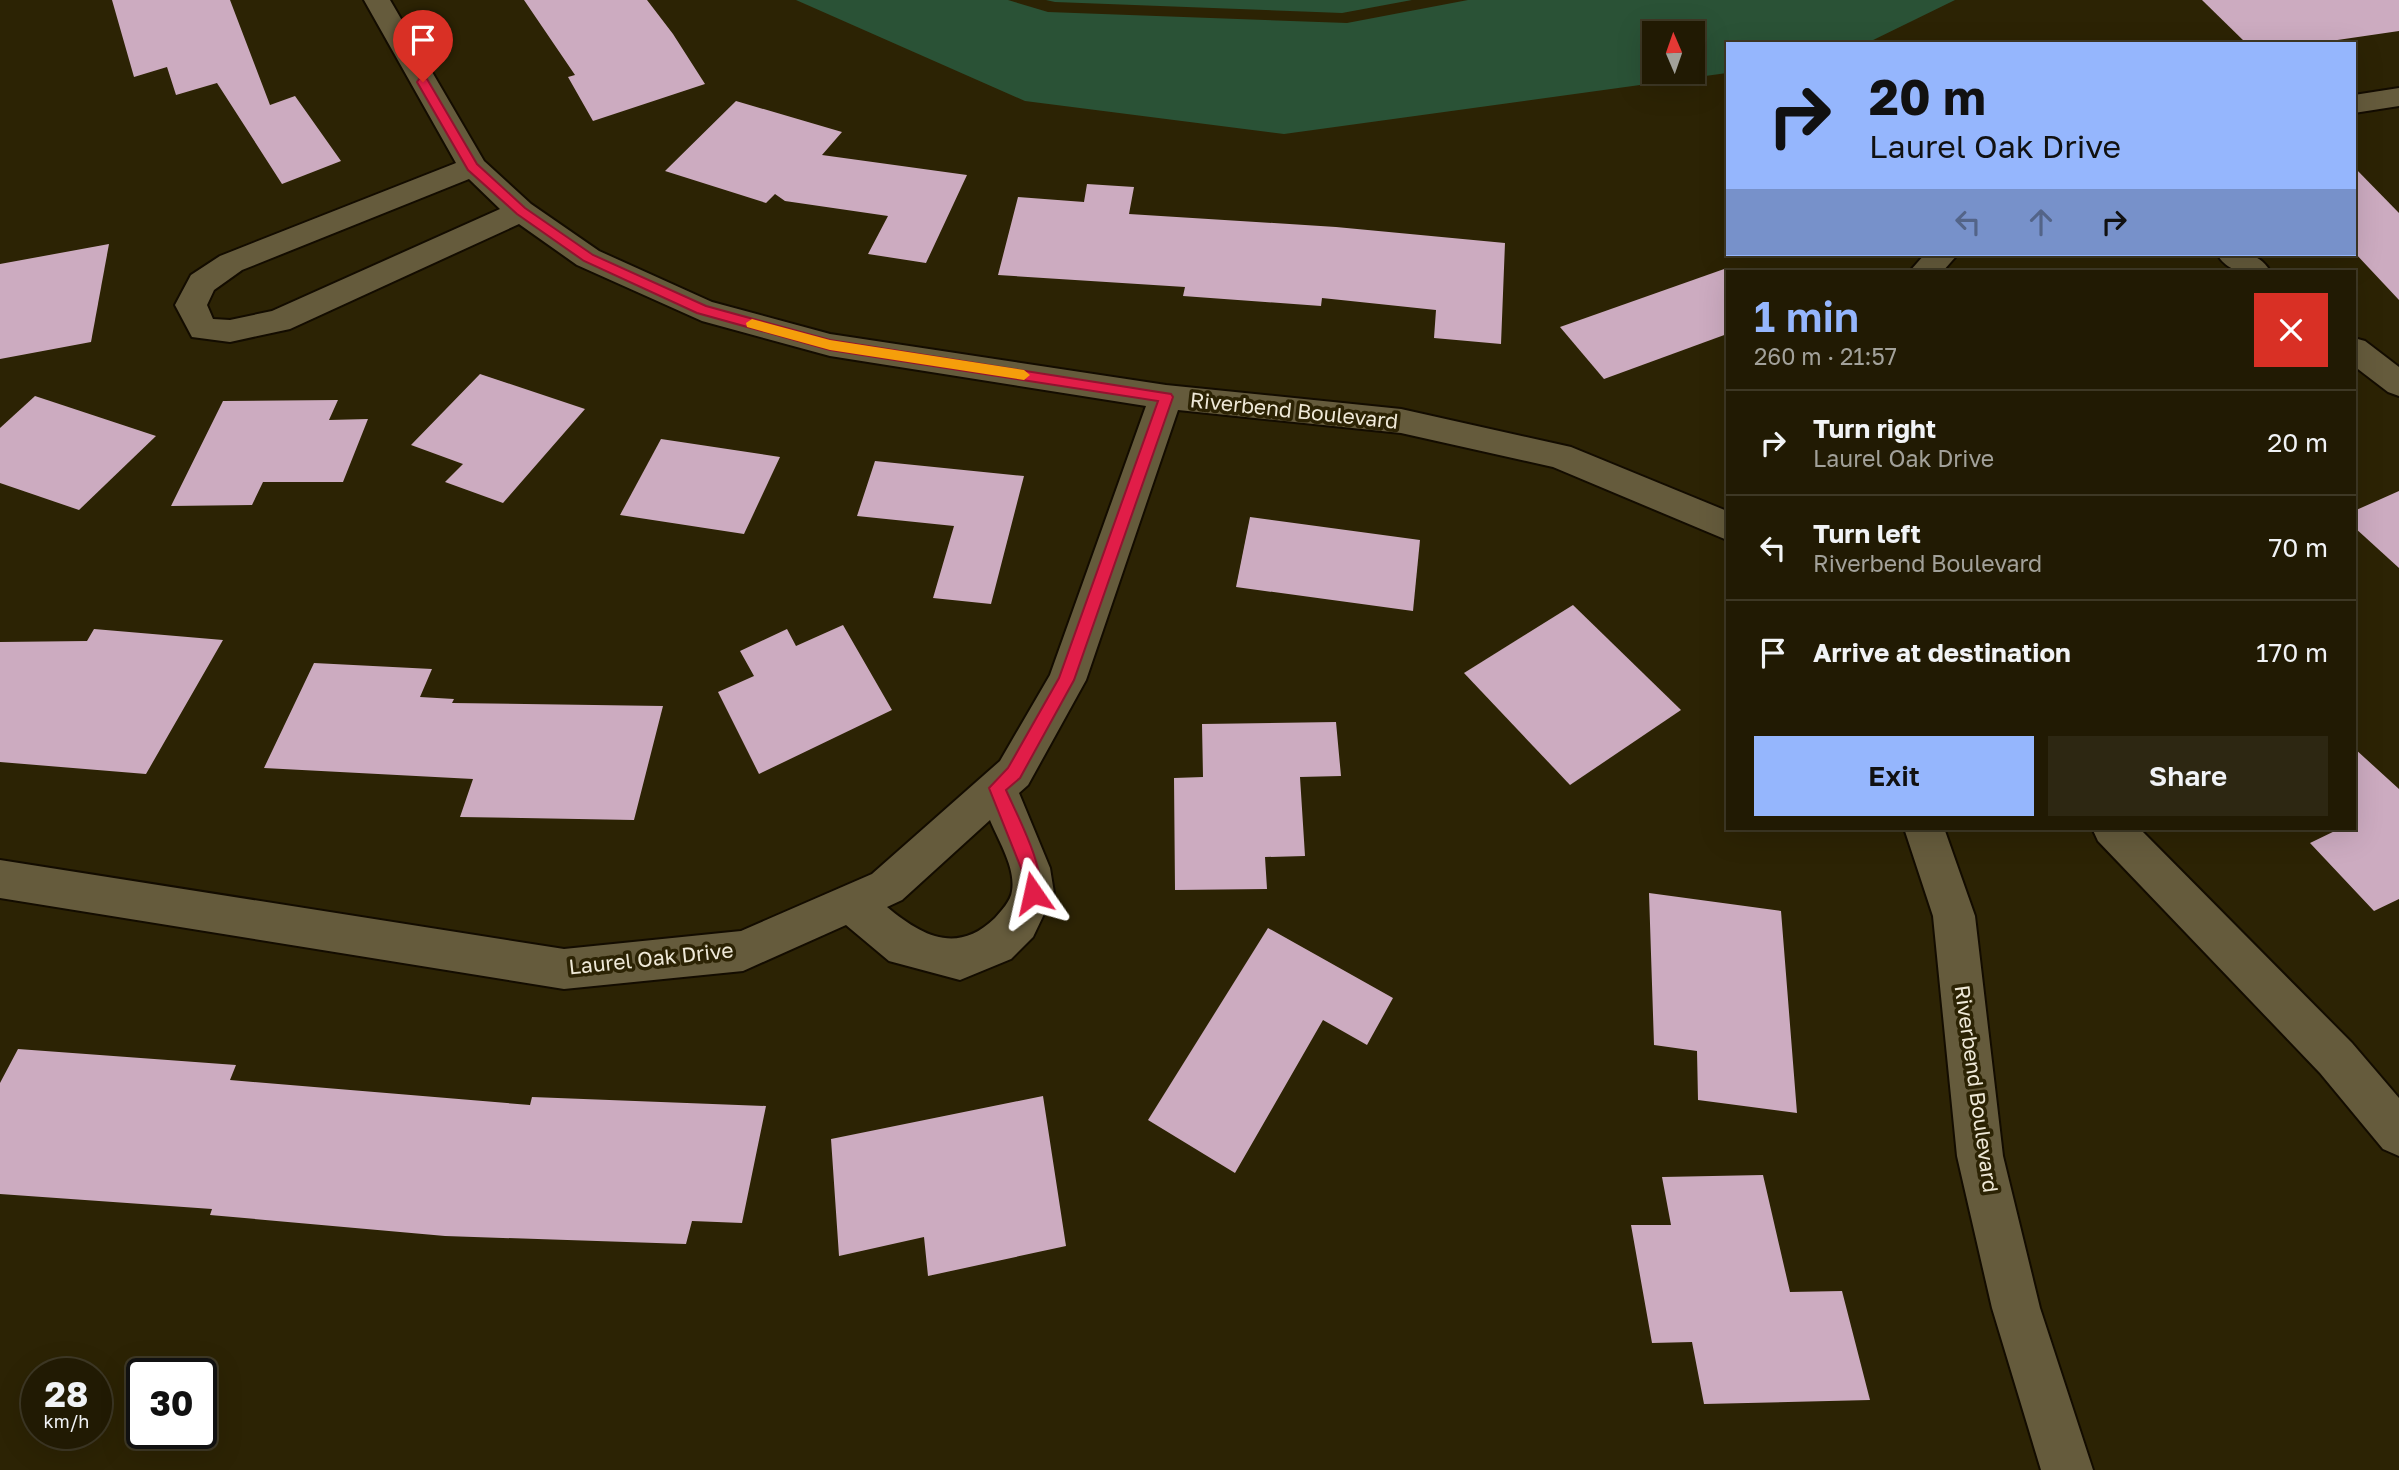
<!DOCTYPE html>
<meta charset="utf-8">
<style>
:root{--surface:#211a03;--page:#2d2712;--text:#f1f3f6;--muted:#a2a19a;--line:#3e3825;--accent:#95b6fd}
body{margin:0;font-family:"Golos Text",sans-serif;background:var(--page);color:var(--text);height:100vh;display:flex;flex-direction:column;font-size:26px;white-space:nowrap}
*{box-sizing:border-box;margin:0}
p{font-size:23px;color:var(--muted)}
.icon{flex:none;width:38px;height:38px;fill:none;stroke:currentColor;stroke-width:2;stroke-linecap:round;stroke-linejoin:round}
.map{position:relative;flex:1;overflow:hidden}
.side{position:absolute;left:1726px;top:270px;width:630px;height:560px;display:flex;flex-direction:column;background:var(--surface);border-radius:0px;box-shadow:0 7px 28px #0002,0 0 0 2px var(--line)}
.side>*{flex:none}
.banner{position:absolute;left:1726px;top:42px;width:630px;height:214px;border-radius:0px;box-shadow:0 7px 28px #0002,0 0 0 2px var(--line);background:#95b6fd;color:#111;overflow:hidden}
.needle{width:46px;rotate:358deg}
.tools{position:absolute;left:1642px;top:21px;display:grid;gap:14px}
.tools a{display:grid;place-items:center;width:63px;height:63px;border-radius:0px;background:var(--surface);box-shadow:0 7px 28px #0002,0 0 0 2px var(--line);font-size:35px}
.speed{position:absolute;left:21px;top:1358px;display:flex;gap:14px;font-size:35px;font-weight:700;text-align:center}
.speed>*{display:grid;place-content:center;width:91px;height:91px;border-radius:50%;background:var(--surface);box-shadow:0 7px 28px #0002,0 0 0 2px var(--line);line-height:1}
.speed small{font-size:18px;font-weight:400}
.speed .limit{border:4px solid #111;border-radius:10px;background:#fff;color:#111}
.pin{position:absolute;display:grid;place-items:center;width:60px;height:60px;color:#fff;margin:-72px -30px;border-radius:50% 50% 50% 0;rotate:-45deg;box-shadow:0 0 7px #0007}
.pin .icon{rotate:45deg}
.me{position:absolute;width:77px;margin:-38px;rotate:349deg;stroke-linejoin:round;filter:drop-shadow(0 0 5px #0008)}
.turn{display:flex;align-items:center;gap:24px;height:147px;padding:0 28px;font-size:32px}
.turn .icon{width:91px;height:91px;stroke-width:2.5}
.turn b{display:block;font-size:49px;line-height:60px}
.lanes{display:flex;align-items:center;height:66px;padding:0 28px;background:#0003;justify-content:center;gap:35px;direction:ltr}
.lanes .off{opacity:.35}
.round{display:grid;place-items:center;flex:none;width:74px;height:74px;border-radius:0px;background:var(--page)}
.overview{display:flex;align-items:center;justify-content:space-between;height:119px;padding:0 28px}
h1{font-size:42px;font-weight:600;line-height:52px;color:var(--accent)}
.primary-button{display:flex;gap:14px;margin-top:auto;padding:14px 28px}
.primary-button a{flex:1;height:80px;border-radius:0px;background:var(--accent);color:#111;font-size:28px;font-weight:600;line-height:80px;text-align:center}
.primary-button a+a{background:var(--page);color:var(--text)}
ul{padding:0;list-style:none}
li{display:flex;align-items:center;gap:21px;height:105px;padding:0 28px;border-top:2px solid var(--line)}
li div{flex:1}
li b{display:block;font-size:26px}
li em{font-style:normal}
.map>svg:first-child{display:block}
.green{fill:#2a5236;fill-rule:evenodd}
.building{fill:#ccabc0}
.lines{fill:none;stroke-linecap:round;stroke-linejoin:round}
.street-casing{stroke:#130c00;stroke-width:4}
.street{fill:#655b3c;fill-rule:evenodd}
.route{fill:#e11d48;stroke:#92132f;stroke-width:2}
.slow{fill:#f59e0b}
.labels{text-anchor:middle;stroke-width:7;stroke-linejoin:round;paint-order:stroke}
.street-label{font-size:21px;fill:#efe9d8;stroke:#2c2304}
</style>
<div class="map">
<svg width="2399" height="1470" viewBox="0 0 2399 1470">
<rect width="100%" height="100%" fill="#2c2304"/>
<g class="green">
<path d="M796 0H1008L1048 12 1347 23 1468 0H1955L1865 44H1727V73L1284 134 1025 101ZM1654 33H1692V72H1654Z"/>
<path d="M1046 0H1412L1342 13 1055 2Z"/>
</g>
<g class="building">
<path d="M112 0H230L270 105 295 96 341 161 282 184 217 83 176 95 167 67 134 77Z"/>
<path d="M524 0H647L673 34 705 84 593 121 568 77 575 75Z"/>
<path d="M2202 0H2399V31L2310 44H2247Z"/>
<path d="M736 101 842 132 822 155 967 175 926 263 868 254 888 216 785 201 775 194 766 203 665 171Z"/>
<path d="M2354 167 2399 213V300L2354 252Z"/>
<path d="M1087 184 1134 187 1129 214 1336 227 1505 243 1501 344 1434 338 1436 310 1322 298 1321 306 1183 296 1185 287 998 275 1018 197 1084 202Z"/>
<path d="M109 244 91 342 0 359V264Z"/>
<path d="M1727 268V334L1604 379 1560 327Z"/>
<path d="M480 374 585 409 503 503 445 482 463 464 411 445Z"/>
<path d="M35 396 156 436 79 510 0 483V428Z"/>
<path d="M338 400 329 420 368 419 343 482H263L252 505 171 506 223 401Z"/>
<path d="M661 439 780 457 744 534 620 515Z"/>
<path d="M875 461 1024 476 991 604 933 598 954 526 857 516Z"/>
<path d="M2399 491V568L2354 527V511Z"/>
<path d="M1250 517 1420 540 1413 611 1236 587Z"/>
<path d="M1573 605 1681 710 1570 785 1464 673Z"/>
<path d="M843 625 892 710 759 774 718 692 754 676 740 651 787 629 796 646Z"/>
<path d="M94 629 223 640 146 774 0 762V642L87 641Z"/>
<path d="M314 663 432 669 420 697 454 699 452 703 663 706 634 820 460 817 473 779 264 768Z"/>
<path d="M1336 722 1341 776 1300 777 1305 856 1265 857 1267 889 1175 890 1174 778 1203 777 1202 724Z"/>
<path d="M2354 748 2399 789V899L2374 911 2310 843 2341 828H2354Z"/>
<path d="M1649 893 1781 911 1797 1113 1698 1100 1697 1051 1654 1045Z"/>
<path d="M1268 928 1393 998 1367 1045 1323 1020 1235 1173 1148 1120Z"/>
<path d="M18 1049 236 1065 230 1080 530 1105 532 1097 766 1106 742 1223 692 1221 686 1244 445 1236 210 1215 212 1209 0 1194V1083Z"/>
<path d="M1043 1096 1066 1246 928 1276 924 1237 839 1256 831 1139Z"/>
<path d="M1763 1175 1790 1292 1842 1291 1870 1400 1704 1404 1692 1342 1652 1343 1631 1225H1671L1662 1177Z"/>
</g>
<g class="lines">
<defs>
<g id="street">
<path d="M364 0H390L484 161 531 204 599 251 712 302 830 334 1166 385 1401 409 1571 447 1727 511V540L1553 467 1401 433 1178 410 1086 680 1028 785 1019 793 1050 868 1054 893 1033 937 1011 959 960 980 889 961 846 925 743 971 564 989 0 898V860L564 949 741 931 872 874 1000 761 1050 675 1146 406 830 356 702 321 577 265 519 224 290 329 230 342 192 337 175 305 191 275 220 256 456 163ZM469 179 500 209 272 311 230 320 213 319 207 305 214 290 242 270ZM990 820C998 840 1016 868 1012 891 1011 901 1001 911 995 918 957 955 922 936 887 907L902 900Z"/>
<path d="M2399 88V106L2354 113V95Z"/>
<path d="M1925 254H1958L1943 271H1910Z"/>
<path d="M2217 254C2238 253 2258 250 2270 271 2249 272 2229 275 2217 254Z"/>
<path d="M2354 338 2365 341 2399 367V396L2388 392 2354 366Z"/>
<path d="M1904 828H1944L1975 916 2003 1156 2040 1308 2093 1470H2041L1992 1308 1957 1156 1933 916Z"/>
<path d="M2092 828H2139L2352 1043 2399 1098V1156L2383 1149 2320 1073 2098 841Z"/>
</g>
</defs>
<use href="#street" class="street-casing"/>
<use href="#street" class="street"/>
</g>
<path class="route" d="M419 79H427L477 164 525 208 593 255 706 306 830 340 1171 394 1173 397 1074 680 1020 778 1006 790C1016 813 1049 875 1039 898L1033 901 1027 898 1021 868 989 788 1008 768 1059 678 1158 401 830 350 697 313 584 261 517 214 468 170 417 82Z"/>
<path class="slow" d="M752 319 830 340 1024 370 1030 375 1024 380 830 350 747 327 746 323Z"/>
<g class="labels">
<g class="street-label">
<text transform="translate(1294 411) rotate(6)" y="7">Riverbend Boulevard</text>
<text transform="translate(651 959) rotate(-6)" y="7">Laurel Oak Drive</text>
<text transform="translate(1976 1089) rotate(82)" y="7">Riverbend Boulevard</text>
</g>
</g>
</svg>
<div class="tools">
<a><svg class="needle" viewBox="-14 -14 28 28"><path d="M0-13l5 13h-10z" fill="#e53935"/><path d="M0 13l5-13h-10z" fill="#a2a19a"/></svg></a>
</div>
<div class="speed"><div>28<small>km/h</small></div><div class="limit">30</div></div>
<div class="pin" style="left:423px;top:82px;background:#d93025"><svg class="icon" aria-label="arrive" viewBox="0 0 24 24"><path d="M6 21V4h12l-3 4 3 4H6"/></svg></div>
<svg class="me" style="left:1033px;top:893px" viewBox="-20 -20 40 40"><path d="M0-17L14 15 0 8-14 15z" fill="#e11d48" stroke="#fff" stroke-width="4"/></svg>
<div class="banner">
<div class="turn"><svg class="icon" aria-label="right" viewBox="0 0 24 24"><path d="M7 20v-9h11M14 6l5 5-5 5"/></svg><div><b>20 m</b>Laurel Oak Drive</div></div>
<div class="lanes"><svg class="icon off" aria-label="left" viewBox="0 0 24 24"><path d="M17 20v-9H6M10 6l-5 5 5 5"/></svg><svg class="icon off" aria-label="ahead" viewBox="0 0 24 24"><path d="M12 20V5M6 11l6-6 6 6"/></svg><svg class="icon" aria-label="right" viewBox="0 0 24 24"><path d="M7 20v-9h11M14 6l5 5-5 5"/></svg></div>
</div>
<section class="side">
<div class="overview"><div><h1>1 min</h1><p>260 m · 21:57</p></div><a class="round" style="background:#d93025;color:#fff"><svg class="icon" aria-label="close" viewBox="0 0 24 24"><path d="M6 6l12 12M18 6L6 18"/></svg></a></div>
<ul>
<li><svg class="icon" aria-label="right" viewBox="0 0 24 24"><path d="M7 20v-9h11M14 6l5 5-5 5"/></svg><div><b>Turn right</b><p>Laurel Oak Drive</p></div><em>20 m</em></li>
<li><svg class="icon" aria-label="left" viewBox="0 0 24 24"><path d="M17 20v-9H6M10 6l-5 5 5 5"/></svg><div><b>Turn left</b><p>Riverbend Boulevard</p></div><em>70 m</em></li>
<li><svg class="icon" aria-label="arrive" viewBox="0 0 24 24"><path d="M6 21V4h12l-3 4 3 4H6"/></svg><div><b>Arrive at destination</b></div><em>170 m</em></li>
</ul>
<div class="primary-button"><a>Exit</a><a>Share</a></div>
</section>
</div>
